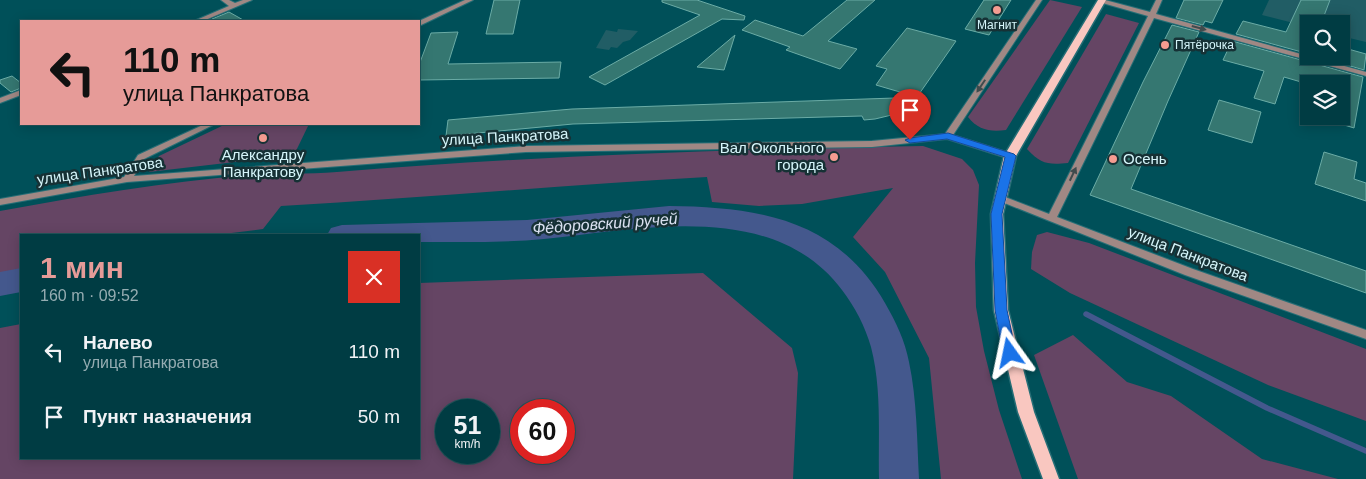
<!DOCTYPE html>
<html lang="ru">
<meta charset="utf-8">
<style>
:root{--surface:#003c43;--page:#0a434a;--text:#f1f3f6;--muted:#95adb2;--line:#22565c;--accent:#e69b98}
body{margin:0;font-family:Helvetica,sans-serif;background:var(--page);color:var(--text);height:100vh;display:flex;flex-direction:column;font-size:19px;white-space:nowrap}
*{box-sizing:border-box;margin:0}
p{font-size:16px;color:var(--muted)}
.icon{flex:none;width:28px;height:28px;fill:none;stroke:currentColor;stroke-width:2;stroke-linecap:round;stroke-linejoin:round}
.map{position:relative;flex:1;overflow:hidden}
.details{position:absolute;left:20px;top:234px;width:400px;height:225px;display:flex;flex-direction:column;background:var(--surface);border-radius:0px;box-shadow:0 2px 12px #0003,0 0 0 1px var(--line)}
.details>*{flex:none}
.guide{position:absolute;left:20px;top:20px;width:400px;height:105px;border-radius:0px;box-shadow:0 2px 12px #0003,0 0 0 1px var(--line);background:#e69b98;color:#111;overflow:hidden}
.buttons{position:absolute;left:1300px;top:15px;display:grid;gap:10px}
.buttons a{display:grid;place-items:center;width:50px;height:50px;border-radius:0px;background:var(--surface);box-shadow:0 2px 12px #0003,0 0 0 1px var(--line);font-size:25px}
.speed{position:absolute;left:435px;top:399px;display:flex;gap:10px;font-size:25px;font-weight:700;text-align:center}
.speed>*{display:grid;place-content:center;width:65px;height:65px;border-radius:50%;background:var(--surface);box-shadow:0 2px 12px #0003,0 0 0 1px var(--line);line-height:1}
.speed small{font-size:12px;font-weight:400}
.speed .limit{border:8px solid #d22;background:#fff;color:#111}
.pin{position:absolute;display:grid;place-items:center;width:42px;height:42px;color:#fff;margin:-51px -21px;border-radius:50% 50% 50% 0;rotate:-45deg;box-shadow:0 0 5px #0007}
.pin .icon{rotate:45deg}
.me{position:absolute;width:55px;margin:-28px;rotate:348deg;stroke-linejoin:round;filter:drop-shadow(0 0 4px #0008)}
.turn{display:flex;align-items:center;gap:18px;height:105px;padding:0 20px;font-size:22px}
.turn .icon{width:65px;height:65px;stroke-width:2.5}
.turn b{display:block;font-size:35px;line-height:42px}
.round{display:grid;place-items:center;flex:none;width:52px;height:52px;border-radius:0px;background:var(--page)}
.summary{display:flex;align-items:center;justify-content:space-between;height:85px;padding:0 20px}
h1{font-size:30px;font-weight:700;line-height:38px;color:var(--accent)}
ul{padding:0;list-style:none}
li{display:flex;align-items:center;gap:15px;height:65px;padding:0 20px}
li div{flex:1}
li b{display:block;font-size:19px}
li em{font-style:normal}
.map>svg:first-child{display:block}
.built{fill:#215d65}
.green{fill:#654564;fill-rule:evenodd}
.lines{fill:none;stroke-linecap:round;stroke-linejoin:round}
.stream{stroke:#44588d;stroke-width:5.5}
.river{fill:#44588d;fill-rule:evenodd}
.building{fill:#357771;stroke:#6baca6}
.minor-casing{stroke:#266e76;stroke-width:2}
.primary-casing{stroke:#266e76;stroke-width:3}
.minor{fill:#a08884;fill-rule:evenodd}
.primary{fill:#f9c7c0;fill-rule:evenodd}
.oneway{fill:#3f4b4d}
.route{fill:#1a73e8;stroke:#114b97}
.poi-dot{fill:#f59c91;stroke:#163135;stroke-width:2}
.labels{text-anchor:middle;stroke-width:5;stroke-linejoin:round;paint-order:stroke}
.far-poi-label{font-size:12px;fill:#d5f5fa;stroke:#163135}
.street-label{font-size:15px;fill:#d5f5fa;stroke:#163135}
.poi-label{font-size:15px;fill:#d5f5fa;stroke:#163135;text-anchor:end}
.water-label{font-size:16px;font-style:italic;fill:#d9e0f0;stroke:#163135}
</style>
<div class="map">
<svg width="1366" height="479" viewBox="0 0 1366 479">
<rect width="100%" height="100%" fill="#005059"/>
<g class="built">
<path d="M1269 0H1366V42L1341 36V24H1309V27L1262 15Z"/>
<path d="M618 29 638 31 630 40 623 42 617 48 611 47 609 50 596 48 606 30 617 32Z"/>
</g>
<g class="green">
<path d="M1050 0 1082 7 1006 130C990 132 978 130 968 117Z"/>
<path d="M1106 14 1139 23 1068 163C1048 165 1041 164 1027 149Z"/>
<path d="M226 124H309L294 155 149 172 159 156Z"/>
<path d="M923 146 962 159 973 170 979 185 975 263 976 307 984 351 999 410 1022 479H941L929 358 885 272 853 237 893 188 802 204 759 206 712 202 707 177C565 185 423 198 281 206L263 229 215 235H21V269L0 273V211C82 196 165 182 249 175 278 172 308 175 337 172 532 156 727 149 923 146Z"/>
<path d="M1047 232 1089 243 1366 349V421L1268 385 1070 293 1031 269 1032 252 1037 235Z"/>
<path d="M703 273 792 348 798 373 793 479H0V328L21 324V458H419V283ZM446 410H489V452H446ZM521 410H564V452H521Z"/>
<path d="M1073 335 1127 382 1171 396 1262 459 1338 479H1078L1034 355Z"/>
</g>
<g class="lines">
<path class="stream" d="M1086 314 1267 408 1366 451"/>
<g class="river">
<path d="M669 206C758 207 837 219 885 303 896 322 905 341 909 362 917 400 917 440 919 479H879C878 436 882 389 871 347 865 326 855 307 842 290 774 199 640 229 544 239 502 243 460 242 419 242V235H327L331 228 342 225 527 220Z"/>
<path d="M21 268V292L0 296V272Z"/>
</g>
</g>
<g class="building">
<path d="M494 0H520L513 34H486Z"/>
<path d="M662 0H697L745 16 744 20 722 19 605 85 589 77 700 15 662 2Z"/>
<path d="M847 0H875L828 41 857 49 840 69 786 50 790 47 742 30 755 20 803 36Z"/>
<path d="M984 0H1011L989 35 965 29Z"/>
<path d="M1184 0H1223L1212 23 1205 21 1203 25 1176 18Z"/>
<path d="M1301 0H1330L1322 21 1309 18V54L1236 34 1243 21 1286 32Z"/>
<path d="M229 12 245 21H215L212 19Z"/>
<path d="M1172 25 1199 32 1168 101 1131 189 1366 271V293L1090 195 1143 82Z"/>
<path d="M907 28 956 41 917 97 876 85 887 69 876 66Z"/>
<path d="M458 32 448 64 561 62 559 78 419 80V65L431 33Z"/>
<path d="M735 35 724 70 697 67Z"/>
<path d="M1232 41 1363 77 1354 128 1341 124V84H1308L1284 77 1275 104 1254 98 1264 71 1223 60Z"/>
<path d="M1341 47 1366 54 1364 70 1316 56H1341Z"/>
<path d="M12 76 21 83V88L11 92 0 83V80Z"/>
<path d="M924 97 900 113 875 119 864 120 862 116 573 124 446 136 448 120 572 109Z"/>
<path d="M1219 100 1261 112 1252 143 1208 130Z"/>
<path d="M1324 152 1357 162 1354 179 1366 183V201L1315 184Z"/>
</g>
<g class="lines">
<defs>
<g id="minor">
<path d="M221 0H229L235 3 243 0H252L203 21H194L229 6Z"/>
<path d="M465 0H473L419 26V21Z"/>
<path d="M1036 0H1042L953 135 1013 154 1014 156 1010 159 947 139 872 147 526 152 127 182 0 205V199L124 177 138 155 205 124H215L144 159 134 176 526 146 872 141 945 134Z"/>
<path d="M1098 0H1105L1150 12 1156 0H1162L1156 14 1366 72V76L1154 18 1057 217 1193 269 1366 330V339L1185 275 997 200 995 198 997 196 1000 195 1049 214 1148 16 1099 2Z"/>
<path d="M21 90V95L0 103V98Z"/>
</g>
<path id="primary" d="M1098 0H1106L1016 156 1003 214 1008 310 1034 412 1059 479H1043L1018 412 994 310 991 214 1004 156Z"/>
</defs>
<use href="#minor" class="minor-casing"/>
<use href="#primary" class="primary-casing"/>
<use href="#minor" class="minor"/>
<use href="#primary" class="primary"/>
</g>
<defs><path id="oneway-solid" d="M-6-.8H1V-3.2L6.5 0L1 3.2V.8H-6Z" transform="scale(1.25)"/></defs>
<g class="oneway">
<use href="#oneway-solid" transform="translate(1199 28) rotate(15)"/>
<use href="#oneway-solid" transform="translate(981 86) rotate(124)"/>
<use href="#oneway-solid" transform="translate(1073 174) rotate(-65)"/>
</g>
<path class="route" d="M948 133 1014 154 1016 156 1002 214 1007 310 1016 353 1015 357 1010 359 1005 357 1003 353 995 310 991 214 1005 157 947 139 910 143 905 140 910 138Z"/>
<g class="poi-dot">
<circle cx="997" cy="10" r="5"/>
<circle cx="1165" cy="45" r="5"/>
<circle cx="263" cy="138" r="5"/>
<circle cx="834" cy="157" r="5"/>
<circle cx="1113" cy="159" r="5"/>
</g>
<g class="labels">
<g class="far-poi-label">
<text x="997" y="29">Магнит</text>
<text x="1175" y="49" text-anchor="start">Пятёрочка</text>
</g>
<g class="street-label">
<text transform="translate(505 137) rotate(-3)" y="5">улица Панкратова</text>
<text transform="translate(100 171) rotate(-8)" y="5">улица Панкратова</text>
<text transform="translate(1188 254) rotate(21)" y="5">улица Панкратова</text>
</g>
<g class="poi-label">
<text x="824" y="153">Вал Окольного<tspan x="824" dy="17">города</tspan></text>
<text x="263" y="160" text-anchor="middle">Александру<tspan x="263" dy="17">Панкратову</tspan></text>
<text x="1123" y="164" text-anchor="start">Осень</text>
</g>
<g class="water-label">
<text transform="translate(605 223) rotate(-4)" y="6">Фёдоровский ручей</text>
</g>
</g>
</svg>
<div class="buttons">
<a><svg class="icon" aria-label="search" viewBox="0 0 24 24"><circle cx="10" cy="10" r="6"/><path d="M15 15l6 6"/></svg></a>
<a><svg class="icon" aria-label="layers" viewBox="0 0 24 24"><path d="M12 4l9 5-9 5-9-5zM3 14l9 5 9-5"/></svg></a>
</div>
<div class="speed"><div>51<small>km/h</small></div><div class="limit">60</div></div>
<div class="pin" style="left:910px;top:140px;background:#d93025"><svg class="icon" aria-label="arrive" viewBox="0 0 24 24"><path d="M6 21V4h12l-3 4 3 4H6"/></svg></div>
<svg class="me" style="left:1010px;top:353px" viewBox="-20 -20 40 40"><path d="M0-17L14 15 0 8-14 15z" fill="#1a73e8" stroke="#fff" stroke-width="4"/></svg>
<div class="guide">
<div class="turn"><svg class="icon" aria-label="left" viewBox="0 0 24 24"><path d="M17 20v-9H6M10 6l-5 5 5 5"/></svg><div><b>110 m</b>улица Панкратова</div></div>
</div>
<section class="details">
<div class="summary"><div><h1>1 мин</h1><p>160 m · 09:52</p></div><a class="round" style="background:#d93025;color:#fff"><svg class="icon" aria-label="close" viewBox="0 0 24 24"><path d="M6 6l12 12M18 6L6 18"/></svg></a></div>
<ul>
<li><svg class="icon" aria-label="left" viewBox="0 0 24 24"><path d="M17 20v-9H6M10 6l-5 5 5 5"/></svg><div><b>Налево</b><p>улица Панкратова</p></div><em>110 m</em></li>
<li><svg class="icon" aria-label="arrive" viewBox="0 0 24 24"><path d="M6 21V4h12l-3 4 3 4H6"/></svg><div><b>Пункт назначения</b></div><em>50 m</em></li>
</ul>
</section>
</div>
